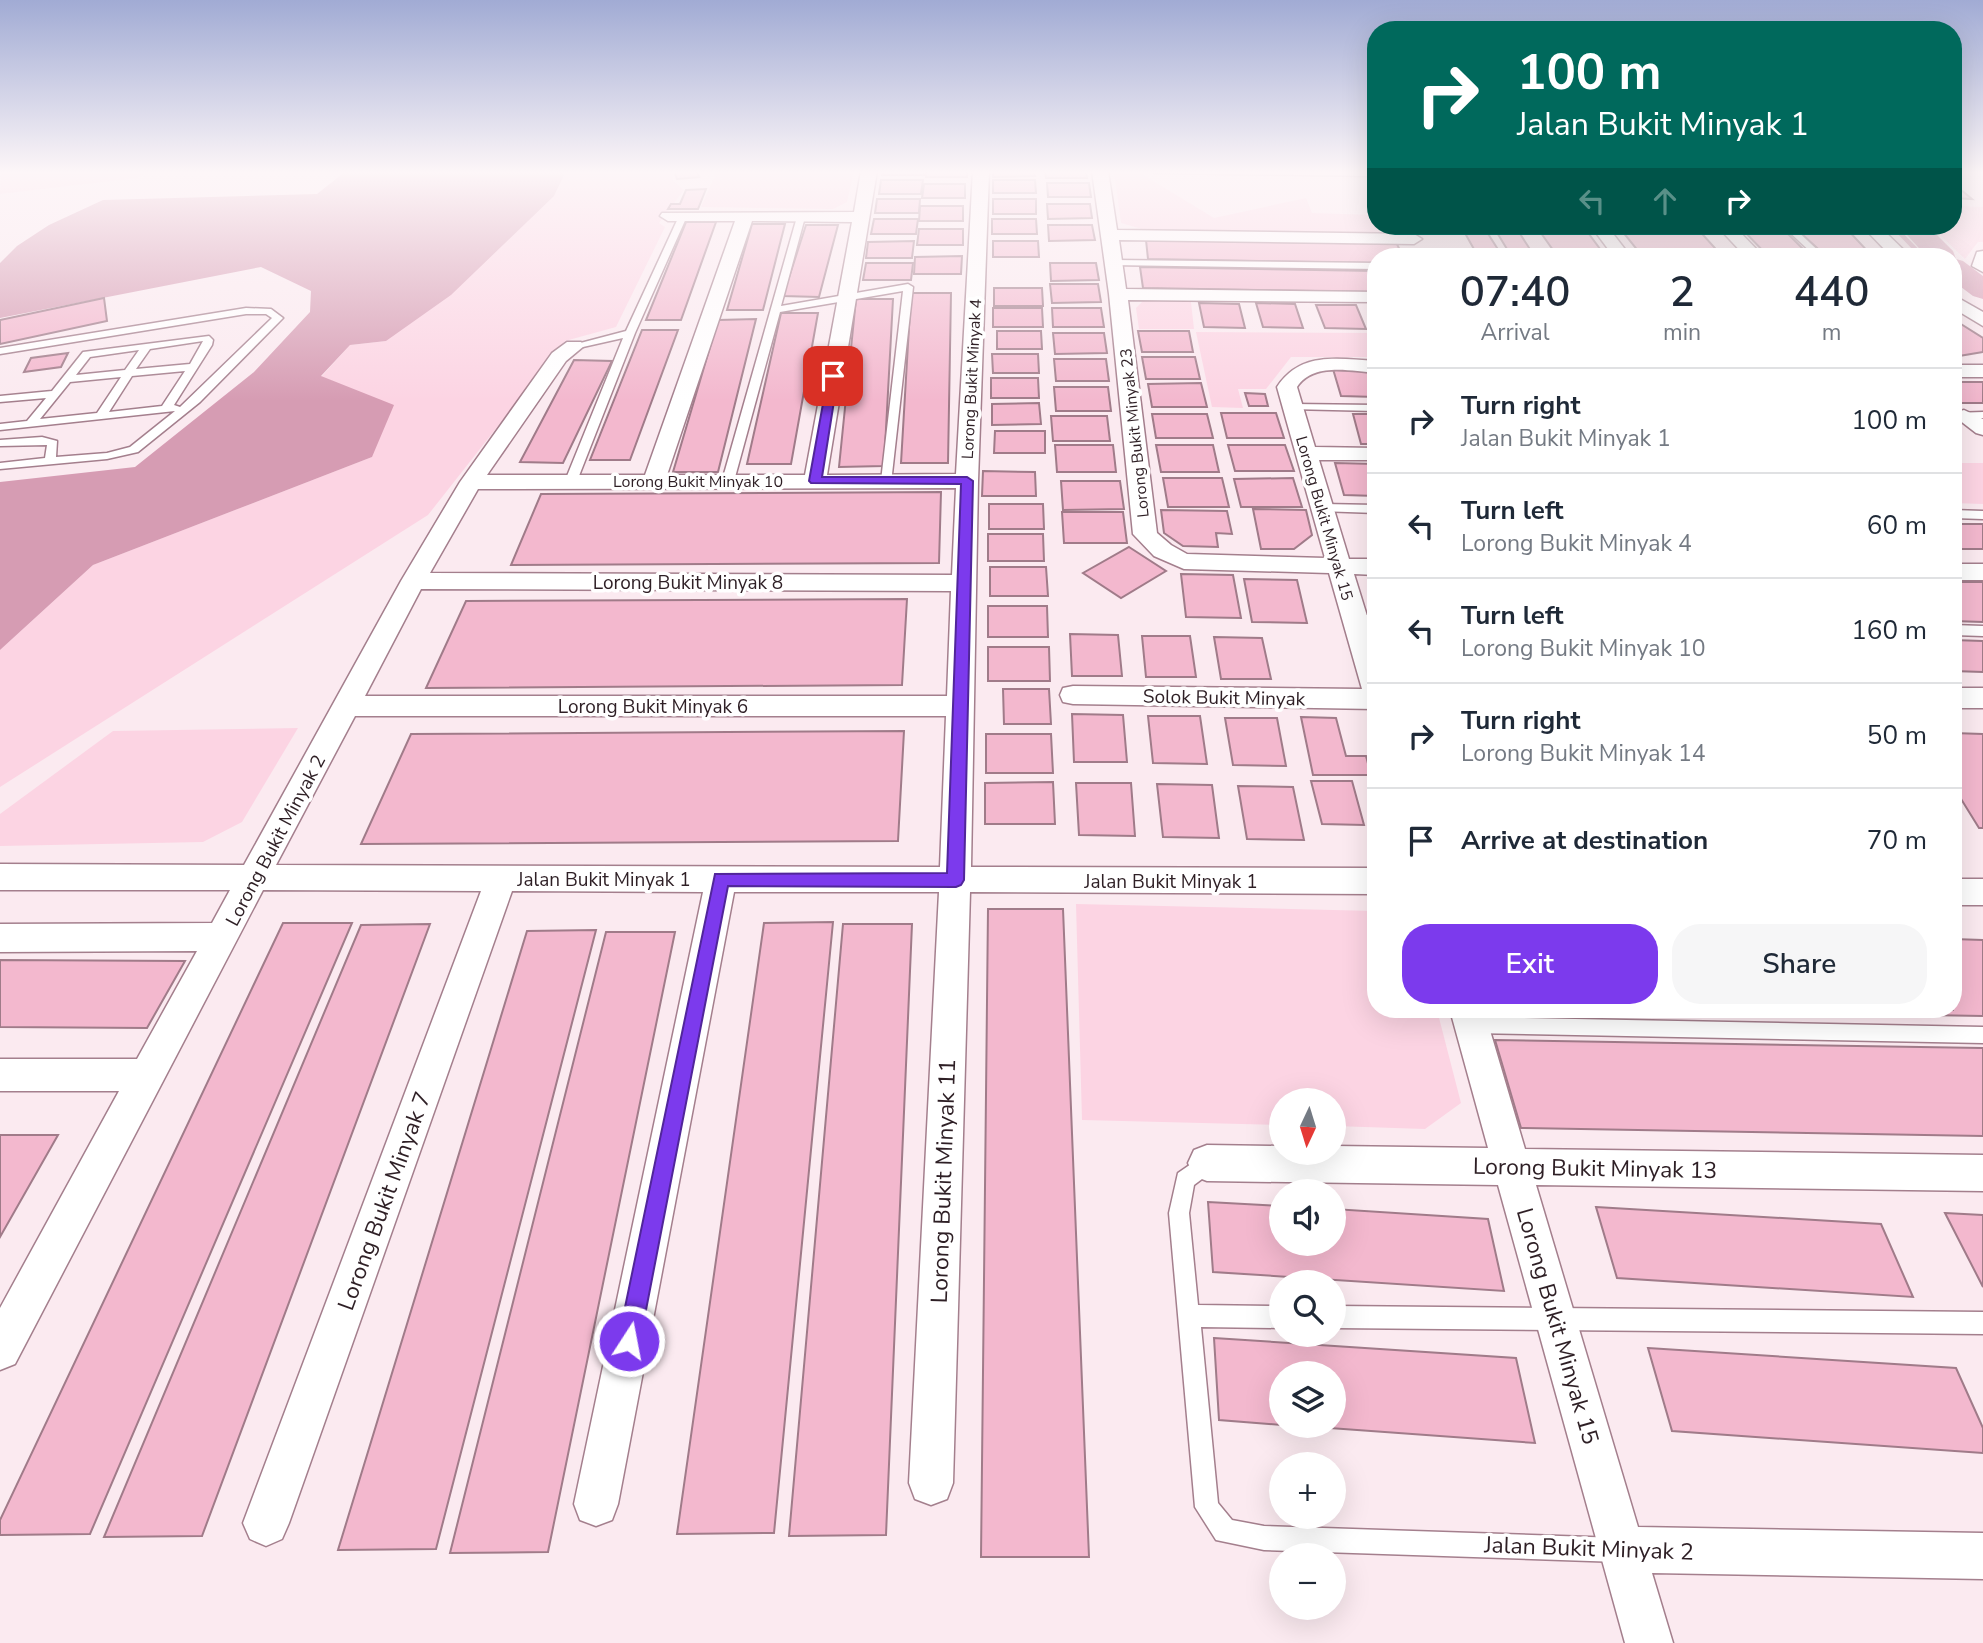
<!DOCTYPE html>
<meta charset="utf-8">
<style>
:root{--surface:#fff;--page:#f6f6f7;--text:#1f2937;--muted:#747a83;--line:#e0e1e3;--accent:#7c3aed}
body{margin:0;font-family:"Nunito Sans",sans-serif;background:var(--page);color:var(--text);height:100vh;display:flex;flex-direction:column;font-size:26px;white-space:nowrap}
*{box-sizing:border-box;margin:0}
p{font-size:23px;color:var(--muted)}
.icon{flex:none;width:38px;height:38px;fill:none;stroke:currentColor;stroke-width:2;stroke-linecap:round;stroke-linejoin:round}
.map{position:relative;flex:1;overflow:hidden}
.drawer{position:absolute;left:1367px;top:248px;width:595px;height:770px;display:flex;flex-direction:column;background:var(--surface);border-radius:28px;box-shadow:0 7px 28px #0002}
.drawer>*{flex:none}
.banner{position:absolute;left:1367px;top:21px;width:595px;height:214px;border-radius:28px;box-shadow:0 7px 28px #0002;background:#00695c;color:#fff;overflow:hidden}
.needle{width:46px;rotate:184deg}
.controls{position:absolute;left:1269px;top:1088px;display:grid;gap:14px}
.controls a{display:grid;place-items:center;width:77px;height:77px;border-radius:50%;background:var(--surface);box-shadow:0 7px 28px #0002;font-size:35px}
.pin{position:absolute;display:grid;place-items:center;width:60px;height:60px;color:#fff;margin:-30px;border-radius:14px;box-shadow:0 4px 10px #0006}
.me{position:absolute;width:77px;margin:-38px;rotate:11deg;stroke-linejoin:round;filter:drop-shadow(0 0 5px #0008)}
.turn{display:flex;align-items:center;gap:24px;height:147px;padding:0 35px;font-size:32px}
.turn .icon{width:91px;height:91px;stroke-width:2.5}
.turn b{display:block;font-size:49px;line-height:60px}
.lanes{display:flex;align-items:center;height:66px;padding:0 35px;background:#0003;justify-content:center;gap:35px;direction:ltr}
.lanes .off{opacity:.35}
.eta{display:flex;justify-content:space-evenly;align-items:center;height:119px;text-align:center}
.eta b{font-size:42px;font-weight:600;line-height:49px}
.action{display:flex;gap:14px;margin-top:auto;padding:14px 35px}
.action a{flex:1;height:80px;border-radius:28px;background:var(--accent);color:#fff;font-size:28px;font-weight:600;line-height:80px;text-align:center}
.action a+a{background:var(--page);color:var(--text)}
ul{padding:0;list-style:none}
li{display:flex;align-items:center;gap:21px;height:105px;padding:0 35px;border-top:2px solid var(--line)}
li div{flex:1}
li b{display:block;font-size:26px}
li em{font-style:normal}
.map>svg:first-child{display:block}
.green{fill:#fcd4e3}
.forest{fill:#d69cb3}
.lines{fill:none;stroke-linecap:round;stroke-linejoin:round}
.stream{stroke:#d89eb5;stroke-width:4.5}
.river{fill:#d89eb5;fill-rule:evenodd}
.building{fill:#f3b8ce;stroke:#a07b89;stroke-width:2}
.service-casing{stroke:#a47f8d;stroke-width:3}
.minor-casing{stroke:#a47f8d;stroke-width:3}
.service{fill:#fff;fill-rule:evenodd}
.minor{fill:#fff;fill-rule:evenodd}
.route{fill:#7c3aed;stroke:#51269a;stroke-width:2}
.labels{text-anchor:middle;stroke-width:7;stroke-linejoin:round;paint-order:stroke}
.far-street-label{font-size:16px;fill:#2e1f25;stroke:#fff}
.street-label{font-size:19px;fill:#2e1f25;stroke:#fff}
.near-street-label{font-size:23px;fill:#2e1f25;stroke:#fff}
</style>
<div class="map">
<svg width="1983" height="1643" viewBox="0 0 1983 1643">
<rect width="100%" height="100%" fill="#fbeaf0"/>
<g class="green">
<path d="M1 171H148L137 178 0 194Z"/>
<path d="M566 171H673V181L684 190 659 223 665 227 616 327 565 341 428 515 0 787V650L93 565 372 457 321 377 350 345 386 341 554 196Z"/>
<path d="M717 171H854L847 202 833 209 701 207Z"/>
<path d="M1114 171H1137L1214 218 1306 198 1312 213 1375 215 1376 226 1391 227 1377 233 1142 229 1121 223Z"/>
<path d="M1953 206 1983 207V242H1978L1965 259 1931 226H1953Z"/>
<path d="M1143 301 1191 302 1194 329H1139L1136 308Z"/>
<path d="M1196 332 1375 333V357H1291L1266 389H1238L1243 408 1212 407Z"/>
<path d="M1953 463H1983V504L1953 503Z"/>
<path d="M298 728 242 822 203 842 0 846V814L113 731Z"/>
<path d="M1076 904 1375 911 1376 1010H1437L1461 1103 1425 1129 1334 1126V1101H1281V1125L1082 1120Z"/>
</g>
<path class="forest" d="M346 171H566L554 196 451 295 386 341 350 345 321 376 394 405 372 457 93 565 0 650V482L135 467 254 372 310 312 311 291 261 267 0 318V263L17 246 49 225 103 200 317 194Z"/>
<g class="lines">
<path class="stream" d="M1893 226 1923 257"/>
<path class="river" d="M1899 226H1928L1953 251 1956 259 1963 261 1983 276V299L1973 296 1953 281V257H1927Z"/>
</g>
<g class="building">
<path d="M674 171H697L699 177 677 179Z"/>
<path d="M883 171H924V175H882Z"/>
<rect x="926" y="171" width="41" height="6"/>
<path d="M993 171H1034L1035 176 993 177Z"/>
<path d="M1045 171H1086L1087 178H1046Z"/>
<path d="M881 180H923L921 194H879Z"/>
<path d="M993 180H1035L1036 193H993Z"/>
<path d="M1047 183H1089L1091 197H1048Z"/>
<path d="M924 184H965V198H922Z"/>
<path d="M1953 184H1954L1972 199 1953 198Z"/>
<path d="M706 189 698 209H668L671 204H680L686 190Z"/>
<path d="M877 199H920L919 213H875Z"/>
<rect x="993" y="199" width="43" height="15"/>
<path d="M1047 204H1090L1092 218 1048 219Z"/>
<path d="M920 206H963V221H919Z"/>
<path d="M874 219H918L916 234H871Z"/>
<path d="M992 219H1036L1037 234H992Z"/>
<path d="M686 222H716L681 320H646Z"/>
<path d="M752 224H785L763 310H727Z"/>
<path d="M806 225H838L819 297 783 296Z"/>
<path d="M1048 225H1092L1095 240 1049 241Z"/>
<path d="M1461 226H1483L1499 251H1475Z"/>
<path d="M1493 226H1515L1533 254H1510Z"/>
<path d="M1536 226H1583L1606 257H1558Z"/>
<path d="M1618 226H1695L1723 257H1643Z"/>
<path d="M1739 226H1780L1811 257H1769Z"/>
<path d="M1793 226H1844L1873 257H1827Z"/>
<path d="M919 229H963V245H917Z"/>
<path d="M1146 240 1397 244 1403 257H1376V263L1148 259Z"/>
<path d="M914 241 912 258H866L868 242Z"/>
<path d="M993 241H1038L1039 257H993Z"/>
<path d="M962 256 961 274H914L915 257Z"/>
<path d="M866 263H913L911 280H863Z"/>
<path d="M1050 263H1096L1099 280 1051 281Z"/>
<path d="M1140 267 1376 271V292L1143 288Z"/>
<path d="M1050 284H1098L1101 302 1052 303Z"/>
<path d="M994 288H1042L1043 306H994Z"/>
<path d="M911 293H951L948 463H901Z"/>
<path d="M104 298 107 321 0 344V320Z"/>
<path d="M856 299H893L884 466 839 467Z"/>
<path d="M1199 303 1239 304 1245 328 1204 327Z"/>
<path d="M1256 303 1295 304 1303 328 1263 327Z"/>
<path d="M1316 305H1356L1366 329 1325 328Z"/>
<path d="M993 308H1042L1043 327H993Z"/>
<path d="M1052 308H1101L1104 327H1053Z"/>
<path d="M781 313H818L791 464H747Z"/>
<path d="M756 319 718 472H673L718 320Z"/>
<path d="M1953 319 1983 338V352L1953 357Z"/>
<path d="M642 330H678L630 460H590Z"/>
<path d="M997 331H1041L1042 349H997Z"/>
<path d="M1138 331H1189L1193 352H1142Z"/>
<path d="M1053 333H1104L1107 353 1055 354Z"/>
<path d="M68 353 61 367 24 372 31 358Z"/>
<path d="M992 354H1038L1039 373H993Z"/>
<path d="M1142 357H1195L1200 379H1146Z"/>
<path d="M1054 359H1106L1109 381H1056Z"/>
<path d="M574 360 612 361 563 463 520 462Z"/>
<path d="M1333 369 1376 370V397L1341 396Z"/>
<path d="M991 378H1038L1039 398H991Z"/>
<rect x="1953" y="382" width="30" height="21"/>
<path d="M1201 383 1207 407H1152L1148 384Z"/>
<path d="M1054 387H1108L1111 411H1056Z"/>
<path d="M1245 393 1265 394 1268 406H1249Z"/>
<path d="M1039 403 1041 424 992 425V404Z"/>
<path d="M1221 413H1276L1284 438H1227Z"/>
<path d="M1152 414H1207L1213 438H1156Z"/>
<path d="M1353 414H1376V444H1361Z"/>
<path d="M1051 416H1107L1110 441H1053Z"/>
<path d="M995 431H1045V453H994Z"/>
<path d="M1055 445H1113L1116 472H1057Z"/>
<path d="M1156 445H1213L1219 472H1161Z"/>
<path d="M1228 445H1285L1294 471H1235Z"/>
<path d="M1335 463 1376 464V496L1344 495Z"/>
<path d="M983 471 1035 472 1036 496H982Z"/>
<path d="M1163 478H1222L1229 507H1168Z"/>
<path d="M1293 478 1302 507H1241L1234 479Z"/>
<path d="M1061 481H1120L1124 509 1063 510Z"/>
<path d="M941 492 939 563 511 565 541 494Z"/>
<path d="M989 504H1043L1044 529H989Z"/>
<path d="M1253 509 1306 510 1312 535 1294 549H1261Z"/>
<path d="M1161 510 1227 511 1232 534 1216 533 1218 547 1183 546 1164 533Z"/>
<path d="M1062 512H1123L1127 543H1064Z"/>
<rect x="1953" y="524" width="30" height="25"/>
<path d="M988 534H1043L1044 561H988Z"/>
<path d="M1129 547 1166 571 1121 598 1083 573Z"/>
<path d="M990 567H1046L1048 596H990Z"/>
<path d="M1181 574 1233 575 1241 618 1186 617Z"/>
<path d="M1244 579 1297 580 1307 623 1252 622Z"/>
<path d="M1953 582H1983V622L1953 621Z"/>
<path d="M907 599 902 685 426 688 466 601Z"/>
<path d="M988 606H1047L1048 637H988Z"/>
<path d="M1070 634 1118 635 1122 676H1072Z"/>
<path d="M1142 636H1190L1196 677H1146Z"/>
<path d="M1214 637 1262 638 1271 679H1221Z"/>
<path d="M1953 640 1983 641V672L1953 671Z"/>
<path d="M988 647H1049L1050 681H988Z"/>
<path d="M1003 689H1049L1051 724H1004Z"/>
<path d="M1072 714 1123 715 1127 762H1074Z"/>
<path d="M1148 716H1200L1207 764 1153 763Z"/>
<path d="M1301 717 1336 718 1346 756H1366L1371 775H1313Z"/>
<path d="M1225 718H1277L1286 766 1233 765Z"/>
<path d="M904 731 898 841 361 844 411 734Z"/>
<path d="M1953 733 1983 734V828H1979L1953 786Z"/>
<path d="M986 734H1051L1053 773H986Z"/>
<path d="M1311 781H1352L1364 825 1322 824Z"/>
<path d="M1053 782 1055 824H985V783Z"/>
<path d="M1076 783H1131L1135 836 1079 835Z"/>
<path d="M1157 784 1212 785 1219 838 1163 837Z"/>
<path d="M1238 786 1293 787 1304 840 1247 839Z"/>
<path d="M988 909H1063L1089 1557H981Z"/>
<path d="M833 922 774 1533 677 1534 764 923Z"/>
<path d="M283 923H352L90 1534 0 1535V1520Z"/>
<path d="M430 924 202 1536 104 1537 361 925Z"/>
<path d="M843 924H912L886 1535 789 1536Z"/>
<path d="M596 930 436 1549 338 1550 527 931Z"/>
<path d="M606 932H675L548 1552 450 1553Z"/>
<path d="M1953 939 1983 940V1016L1642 1010H1953Z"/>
<path d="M0 960 185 961 147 1028 0 1027Z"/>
<path d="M1495 1040 1983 1048V1136L1521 1128Z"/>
<path d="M0 1135H58L0 1237Z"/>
<path d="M1208 1202 1281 1206V1244H1334V1209L1488 1219 1504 1291 1213 1272Z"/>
<path d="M1596 1207 1881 1224 1913 1297 1617 1278Z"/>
<path d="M1945 1213 1983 1215V1287Z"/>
<path d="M1214 1338 1516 1358 1535 1443 1302 1426H1334V1374H1281V1425L1219 1420Z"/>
<path d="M1648 1348 1956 1368 1983 1428V1453L1672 1431Z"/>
</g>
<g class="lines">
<defs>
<g id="service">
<path d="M1151 171 1376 172V176L1155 173Z"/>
<path d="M680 214 687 216 635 333 577 481 575 483H567L565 481 623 338 574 349 569 346 626 331Z"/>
<path d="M801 214 805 217 781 306 908 284 913 287 891 483H883L881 481 903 291 780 312 734 481 728 485 722 481 797 217Z"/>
<path d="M1783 226H1792L1825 257H1816Z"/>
<path d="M1114 260 1376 263V269L1111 265 1109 263Z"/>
<path d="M246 308 271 309 283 318 200 402 138 452 107 459 0 469V463L45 458 47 445 0 446V440L42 437 57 441 56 457 107 453 130 447 175 411 0 430V424L27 421 46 398 0 402V396L52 391 83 352 209 336 213 340 212 345 174 405 180 407 272 318 266 314H246L0 354V348ZM203 341 190 364 136 369 150 349ZM139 350 125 370 76 375 90 357ZM185 371 162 406 109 412 132 376ZM121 377 97 413 40 419 70 382Z"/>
<path d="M1293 404 1376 405V411L1289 409V405Z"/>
<path d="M1983 412V418L1953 419V413Z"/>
<path d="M1323 504 1376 505V513L1319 511V505Z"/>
<path d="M1953 510 1983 511V519L1953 518Z"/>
<path d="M1355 615H1376V623L1350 622 1348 619Z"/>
<path d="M1953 625 1983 626V636L1953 635Z"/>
<path d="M1471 1017 1983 1027V1043L1471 1033 1465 1031 1462 1025 1465 1019Z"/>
<path d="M1207 1153 1214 1156 1217 1163 1214 1170 1194 1185 1189 1213 1198 1305 1281 1306V1328L1201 1327 1218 1503 1232 1520 1264 1526 1619 1538 1628 1541 1631 1550 1628 1559 1619 1562 1264 1550 1216 1540 1195 1507 1169 1213 1178 1173Z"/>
<path d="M1334 1306 1983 1312V1334L1334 1328Z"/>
</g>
<g id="minor">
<path d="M861 171H877L827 475 956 474 973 171H989L978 481 971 867 1376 868V894L970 892 953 1483 947 1499 931 1505 915 1499 909 1483 939 892H734L618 1504 612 1520 596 1526 580 1520 574 1504 703 892 512 891 289 1523 282 1539 266 1546 250 1539 243 1523 481 891 263 890 15 1364 0 1370V1308L119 1091H0V1059H137L197 951 0 952V924L212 923 230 890H0V864L244 865 401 581 460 482 552 353 567 342H581L584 346 566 361 487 475H645L735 221H668L660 216 662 213 854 212ZM752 221 852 222 805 475H667ZM956 488 952 575 430 573 478 489ZM421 589 951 591 947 696H365ZM355 716H946L940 867 276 865Z"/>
<path d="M1092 171H1108L1117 230 1414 234 1422 239 1414 244 1119 240 1126 289 1376 292V302L1128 300 1157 533 1171 545 1187 554 1325 558 1277 387C1301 351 1337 359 1376 361V373C1351 371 1313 362 1297 387L1315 447 1376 448V460H1319L1349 559H1376V575L1354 574 1376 645V709L1073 704 1063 702 1060 695 1063 688 1073 686 1362 689 1329 573 1184 569 1154 556 1133 534 1109 294Z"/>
<path d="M1591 226H1607L1631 257H1614Z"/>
<path d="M1717 226H1734L1764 257H1746Z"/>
<path d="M1862 226H1879L1911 257H1892Z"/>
<path d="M1983 251V272L1972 266 1977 252Z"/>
<path d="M1953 295 1983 312V326L1953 308Z"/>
<rect x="1953" y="365" width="30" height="12"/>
<path d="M1964 410 1983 419V435L1976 433 1954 416 1957 412Z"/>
<rect x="1953" y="564" width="30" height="16"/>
<rect x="1953" y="688" width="30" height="20"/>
<rect x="1953" y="879" width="30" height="26"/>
<path d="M1450 1010H1484L1525 1149 1983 1155V1191L1536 1185 1638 1527 1983 1533V1579L1652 1573 1673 1643H1625L1498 1185 1207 1181 1194 1176 1188 1163 1194 1150 1207 1145 1281 1146V1153H1334V1146L1488 1148Z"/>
</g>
</defs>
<use href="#service" class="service-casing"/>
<use href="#minor" class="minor-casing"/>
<use href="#service" class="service"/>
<use href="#minor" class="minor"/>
</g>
<linearGradient id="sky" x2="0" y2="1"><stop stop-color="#a1abd4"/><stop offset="0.43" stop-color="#fdf6f8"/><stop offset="1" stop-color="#fdf6f8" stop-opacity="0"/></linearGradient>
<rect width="1983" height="401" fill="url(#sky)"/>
<path class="route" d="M833 373 838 376 822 477H967L973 481 964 880 961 885 956 887 728 886 640 1341 637 1349 629 1352 621 1349 618 1341 715 874 947 873 961 484 811 483 809 481 828 376Z"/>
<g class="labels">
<g class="far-street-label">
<text transform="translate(971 379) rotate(-87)" y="6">Lorong Bukit Minyak 4</text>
<text transform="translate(1134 433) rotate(-96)" y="6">Lorong Bukit Minyak 23</text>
<text x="698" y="487">Lorong Bukit Minyak 10</text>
<text transform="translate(1325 518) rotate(74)" y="6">Lorong Bukit Minyak 15</text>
</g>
<g class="street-label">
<text x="688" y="589">Lorong Bukit Minyak 8</text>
<text transform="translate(1224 697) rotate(1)" y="7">Solok Bukit Minyak</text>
<text x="653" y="713">Lorong Bukit Minyak 6</text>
<text transform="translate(275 840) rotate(-62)" y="7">Lorong Bukit Minyak 2</text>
<text x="604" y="886">Jalan Bukit Minyak 1</text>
<text x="1171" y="888">Jalan Bukit Minyak 1</text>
</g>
<g class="near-street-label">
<text transform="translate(1595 1168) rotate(1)" y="8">Lorong Bukit Minyak 13</text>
<text transform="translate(943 1181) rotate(-88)" y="8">Lorong Bukit Minyak 11</text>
<text transform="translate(384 1201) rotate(-70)" y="8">Lorong Bukit Minyak 7</text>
<text transform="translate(1558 1326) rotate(74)" y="8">Lorong Bukit Minyak 15</text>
<text transform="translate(1589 1548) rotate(2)" y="8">Jalan Bukit Minyak 2</text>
</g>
</g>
</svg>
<div class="controls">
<a><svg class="needle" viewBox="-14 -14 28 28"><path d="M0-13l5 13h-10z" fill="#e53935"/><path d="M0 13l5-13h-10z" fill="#747a83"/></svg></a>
<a><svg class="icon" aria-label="sound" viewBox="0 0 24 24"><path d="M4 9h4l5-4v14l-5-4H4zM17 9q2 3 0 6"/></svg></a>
<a><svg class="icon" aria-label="search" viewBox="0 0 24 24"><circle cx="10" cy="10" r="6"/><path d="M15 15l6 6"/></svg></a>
<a><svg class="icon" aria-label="layers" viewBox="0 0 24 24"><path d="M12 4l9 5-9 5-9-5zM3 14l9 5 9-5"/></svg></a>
<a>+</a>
<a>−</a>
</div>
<div class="pin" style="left:833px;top:376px;background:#d93025"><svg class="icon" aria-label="arrive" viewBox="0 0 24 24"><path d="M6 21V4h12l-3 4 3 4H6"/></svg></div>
<svg class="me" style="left:629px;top:1341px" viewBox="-20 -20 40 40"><circle r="17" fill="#7c3aed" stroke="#fff" stroke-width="3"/><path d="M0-11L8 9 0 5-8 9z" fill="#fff"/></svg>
<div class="banner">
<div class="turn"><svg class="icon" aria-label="right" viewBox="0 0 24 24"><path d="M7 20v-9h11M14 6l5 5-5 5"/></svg><div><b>100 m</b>Jalan Bukit Minyak 1</div></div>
<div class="lanes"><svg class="icon off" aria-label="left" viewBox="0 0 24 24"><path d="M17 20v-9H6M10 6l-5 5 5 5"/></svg><svg class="icon off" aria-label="ahead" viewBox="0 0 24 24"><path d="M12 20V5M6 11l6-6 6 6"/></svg><svg class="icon" aria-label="right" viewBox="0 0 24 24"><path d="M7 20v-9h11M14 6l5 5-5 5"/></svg></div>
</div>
<section class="drawer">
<div class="eta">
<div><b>07:40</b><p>Arrival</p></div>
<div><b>2</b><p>min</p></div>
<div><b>440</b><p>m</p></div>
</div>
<ul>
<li><svg class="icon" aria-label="right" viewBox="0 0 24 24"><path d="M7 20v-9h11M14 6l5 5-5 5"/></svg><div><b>Turn right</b><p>Jalan Bukit Minyak 1</p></div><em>100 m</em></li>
<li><svg class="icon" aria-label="left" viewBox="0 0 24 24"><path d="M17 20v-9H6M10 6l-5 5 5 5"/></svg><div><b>Turn left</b><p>Lorong Bukit Minyak 4</p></div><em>60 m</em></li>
<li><svg class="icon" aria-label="left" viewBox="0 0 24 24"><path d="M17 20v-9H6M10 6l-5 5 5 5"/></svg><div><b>Turn left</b><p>Lorong Bukit Minyak 10</p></div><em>160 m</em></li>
<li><svg class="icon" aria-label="right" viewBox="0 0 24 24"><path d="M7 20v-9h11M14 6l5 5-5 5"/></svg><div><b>Turn right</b><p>Lorong Bukit Minyak 14</p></div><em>50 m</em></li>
<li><svg class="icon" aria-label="arrive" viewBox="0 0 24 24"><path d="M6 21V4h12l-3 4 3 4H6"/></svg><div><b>Arrive at destination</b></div><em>70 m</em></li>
</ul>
<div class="action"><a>Exit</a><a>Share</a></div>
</section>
</div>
